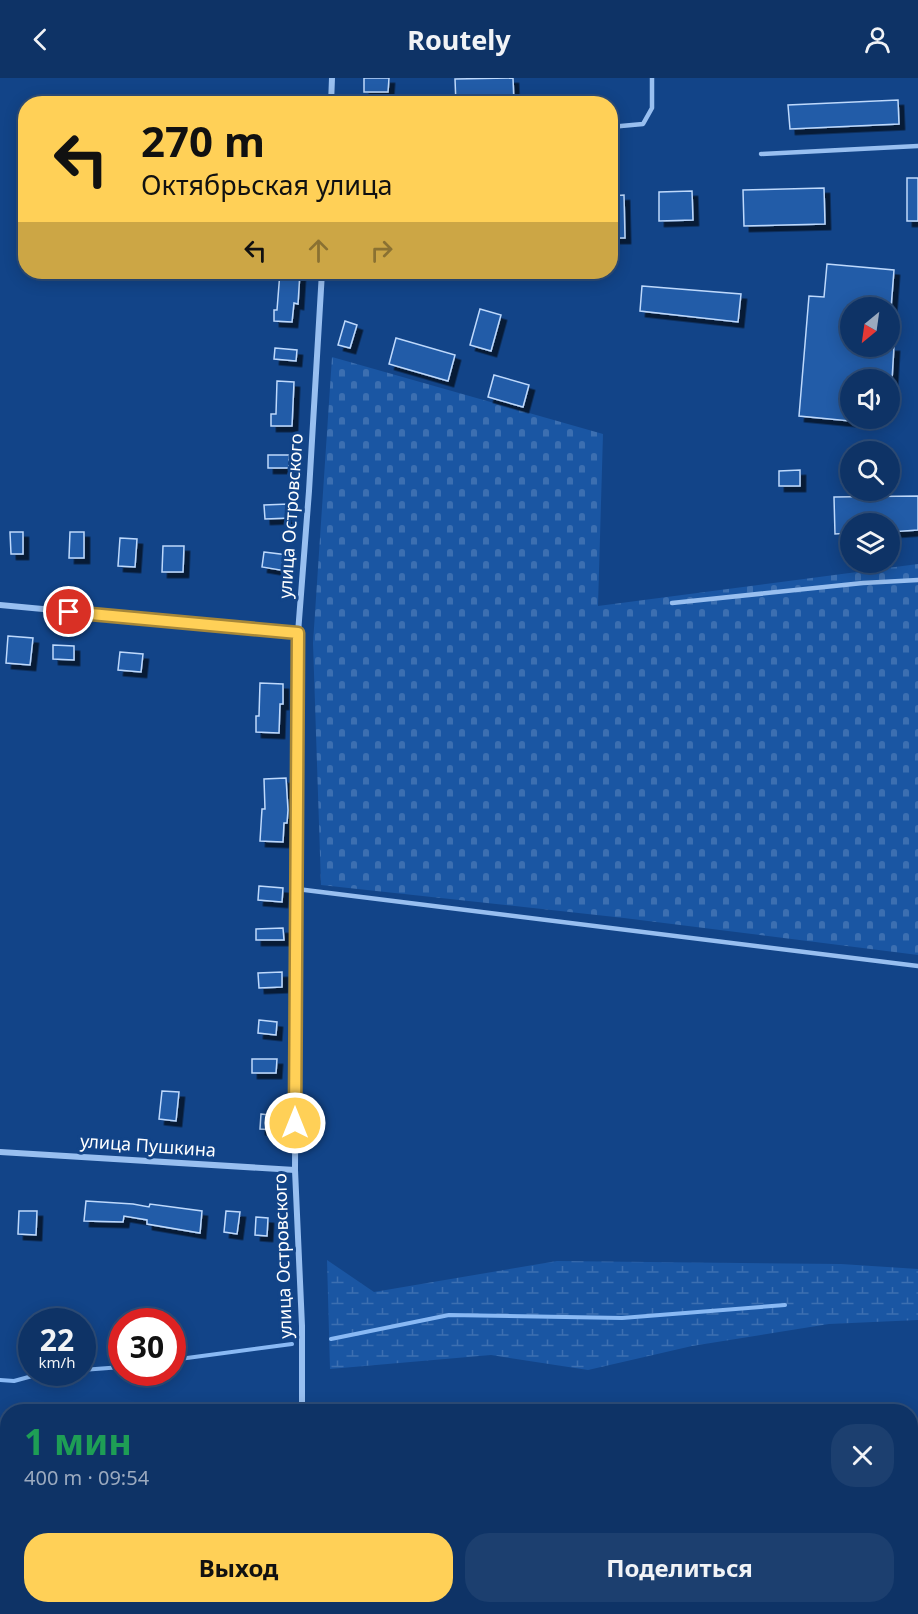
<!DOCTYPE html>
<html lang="ru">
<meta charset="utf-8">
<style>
:root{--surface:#0e3366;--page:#1c3f6f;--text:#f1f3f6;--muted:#9baabf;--line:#2e4e7a;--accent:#ffd057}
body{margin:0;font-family:"Noto Sans",sans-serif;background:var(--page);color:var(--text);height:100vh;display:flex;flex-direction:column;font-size:22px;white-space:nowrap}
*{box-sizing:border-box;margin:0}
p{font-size:20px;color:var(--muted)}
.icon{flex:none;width:33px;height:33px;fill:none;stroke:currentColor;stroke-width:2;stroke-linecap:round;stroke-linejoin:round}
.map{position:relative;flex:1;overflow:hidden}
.drawer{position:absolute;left:0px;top:1326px;width:918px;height:210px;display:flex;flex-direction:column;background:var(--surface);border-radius:24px 24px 0 0;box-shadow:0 3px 15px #0003,0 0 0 2px var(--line)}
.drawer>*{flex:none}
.banner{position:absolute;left:18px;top:18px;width:600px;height:183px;border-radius:24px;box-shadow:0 3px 15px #0003,0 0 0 2px var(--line);background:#ffd057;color:#111;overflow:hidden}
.needle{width:39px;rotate:209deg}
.tools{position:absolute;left:840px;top:219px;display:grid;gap:12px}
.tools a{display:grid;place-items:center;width:60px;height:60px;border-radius:50%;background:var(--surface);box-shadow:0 3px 15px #0003,0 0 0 2px var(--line);font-size:30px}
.speed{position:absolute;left:18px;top:1230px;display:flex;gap:12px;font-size:30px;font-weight:700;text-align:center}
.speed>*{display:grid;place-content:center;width:78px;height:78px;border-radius:50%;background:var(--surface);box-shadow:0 3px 15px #0003,0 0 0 2px var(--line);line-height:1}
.speed small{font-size:15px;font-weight:400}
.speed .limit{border:9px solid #d22;background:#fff;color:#111}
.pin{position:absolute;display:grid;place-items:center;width:51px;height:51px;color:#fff;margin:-26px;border:3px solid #fff;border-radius:50%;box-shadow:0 2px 6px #0007}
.me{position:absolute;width:66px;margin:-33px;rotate:0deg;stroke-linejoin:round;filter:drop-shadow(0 0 4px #0008)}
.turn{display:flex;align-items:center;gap:21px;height:126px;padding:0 24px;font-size:27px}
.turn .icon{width:78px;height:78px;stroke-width:2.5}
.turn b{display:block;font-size:42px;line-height:51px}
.lanes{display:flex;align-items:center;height:57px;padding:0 24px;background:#0003;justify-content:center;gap:30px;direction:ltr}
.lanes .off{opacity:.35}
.round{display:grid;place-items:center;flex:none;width:63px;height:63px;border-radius:24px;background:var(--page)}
.summary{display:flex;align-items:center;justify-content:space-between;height:102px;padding:0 24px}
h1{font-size:36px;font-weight:700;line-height:45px;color:#1e9e55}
.primary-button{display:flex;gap:12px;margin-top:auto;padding:12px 24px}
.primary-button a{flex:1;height:69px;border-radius:24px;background:var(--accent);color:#111;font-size:24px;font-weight:700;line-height:69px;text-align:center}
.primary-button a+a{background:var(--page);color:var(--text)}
header{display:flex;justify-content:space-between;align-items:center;height:78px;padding:0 24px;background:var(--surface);font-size:27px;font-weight:700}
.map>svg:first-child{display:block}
.wetland{fill:url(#wetland-marsh)}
.cemetery{fill:url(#cemetery-stones)}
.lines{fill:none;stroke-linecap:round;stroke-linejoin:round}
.stream{stroke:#89b9f4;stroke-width:4}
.building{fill:#205ba8;stroke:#bed9fc;stroke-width:1.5;filter:url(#shadow)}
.lane{stroke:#98bff0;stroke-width:4.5}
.street{stroke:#98bff0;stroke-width:6}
.route-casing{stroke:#a68739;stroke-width:15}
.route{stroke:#ffd057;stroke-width:10}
.labels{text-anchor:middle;stroke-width:6;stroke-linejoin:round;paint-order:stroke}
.street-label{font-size:18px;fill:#fff;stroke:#124488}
</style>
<header><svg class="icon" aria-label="back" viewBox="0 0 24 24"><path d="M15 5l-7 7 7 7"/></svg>Routely<svg class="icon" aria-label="person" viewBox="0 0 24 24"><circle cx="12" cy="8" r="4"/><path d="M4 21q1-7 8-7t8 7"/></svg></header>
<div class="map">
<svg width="918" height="1536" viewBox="0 0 918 1536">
<defs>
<pattern id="wetland-marsh" width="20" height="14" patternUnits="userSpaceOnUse" patternTransform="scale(1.5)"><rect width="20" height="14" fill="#1a56a3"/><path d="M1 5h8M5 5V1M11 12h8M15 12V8" fill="none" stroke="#3c6fb1"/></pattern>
<pattern id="cemetery-stones" width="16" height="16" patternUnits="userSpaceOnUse" patternTransform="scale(1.5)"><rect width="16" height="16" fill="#1a56a3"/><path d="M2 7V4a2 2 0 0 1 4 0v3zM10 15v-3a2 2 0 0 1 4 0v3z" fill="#3c6fb1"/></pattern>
<filter id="shadow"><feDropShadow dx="5.5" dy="5.5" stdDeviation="0" flood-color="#0009"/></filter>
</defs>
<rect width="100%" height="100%" fill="#124488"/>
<path class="wetland" d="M327 1182 374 1214 557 1183 841 1186 918 1191V1242L829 1246 692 1268 588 1292 491 1277 330 1291Z"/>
<path class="cemetery" d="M332 279 603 356 598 528 918 486V877L624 840 321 807 313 565Z"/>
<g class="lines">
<g class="stream">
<path d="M331 1261 449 1237 622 1240 785 1227"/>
<path d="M172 1282 292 1266"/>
<path d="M82 1292 122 1289"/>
<path d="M0 1302 14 1303 47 1294"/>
</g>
</g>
<g class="building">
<path d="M364 0H389L388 14H364Z"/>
<path d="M513 0 514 26H456L455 1Z"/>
<path d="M898 22 899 46 790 51 788 27Z"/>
<rect x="907" y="100" width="11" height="43"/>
<path d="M824 110 825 146 744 148 743 112Z"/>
<path d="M692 113 693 142 659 143V114Z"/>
<path d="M624 117 625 160H610V118Z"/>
<path d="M827 186 894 192 891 230H850V268H894L892 302H850V343L799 338 809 218 824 219Z"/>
<path d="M280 194H300L298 226 294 225 292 244 274 243V232H277Z"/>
<path d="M642 208 741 216 738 244 640 233Z"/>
<path d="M480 231 501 237 491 273 470 267Z"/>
<path d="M345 243 357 247 350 270 338 267Z"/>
<path d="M396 260 455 277 448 303 389 286Z"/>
<path d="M275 270 297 272 296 283 274 281Z"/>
<path d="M494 297 529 307 523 329 488 319Z"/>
<path d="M277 303 294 304 292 348H271V336H276Z"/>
<rect x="268" y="377" width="21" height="13"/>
<path d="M800 392V408H779V393Z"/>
<path d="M918 418V452L890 454V446H850V455L835 456 834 419Z"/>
<path d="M289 426 290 440 265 441 264 427Z"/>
<path d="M10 454H23V476H11Z"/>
<path d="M70 454H84V480H69Z"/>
<path d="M120 460 137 461 135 489 118 488Z"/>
<path d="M163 468H184L183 494H162Z"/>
<path d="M264 474 288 477 286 493 262 489Z"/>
<path d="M8 558 33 560 30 587 6 585Z"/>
<path d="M53 567 74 568V582L53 581Z"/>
<path d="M120 574 143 576 141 594 118 592Z"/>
<path d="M260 605 283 606V626H280L279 655 256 654V638H259Z"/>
<path d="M286 700 288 732 287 745H284L283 764 260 763 262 731H265L264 701Z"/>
<path d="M259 808 283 810 282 824 258 822Z"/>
<path d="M283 850 284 862H256V851Z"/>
<path d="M282 894V909L259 910 258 895Z"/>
<path d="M259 942 277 944 276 957 258 955Z"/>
<path d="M252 981H277L276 995H252Z"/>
<path d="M162 1013 179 1014 176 1043 159 1041Z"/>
<path d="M261 1036 279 1038 278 1052 260 1051Z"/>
<path d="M86 1123 133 1126 149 1129 150 1126 202 1133 200 1155 147 1146V1142L124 1138 123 1144 84 1143Z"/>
<path d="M19 1133H37L36 1157 18 1156Z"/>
<path d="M226 1133 240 1134 237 1156 224 1154Z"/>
<path d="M256 1139 268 1140 267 1158 255 1157Z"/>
</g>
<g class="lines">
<g class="lane">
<path d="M610 49 643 46 652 30V0"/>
<path d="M761 76 918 68"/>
<path d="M672 525 863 505 918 502"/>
<path d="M297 811 918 888"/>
</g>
<g class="street">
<path d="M331 26 332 0"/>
<path d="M0 527 298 555"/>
<path d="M0 1074 295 1092"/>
<path d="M302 1334V1248L295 1092 298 555 309 413 322 194"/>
<path d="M301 1536V1528"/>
</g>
</g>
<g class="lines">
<defs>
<path id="route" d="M69 534 298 555 295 1045"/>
</defs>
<use href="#route" class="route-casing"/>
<use href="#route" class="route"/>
</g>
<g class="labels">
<g class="street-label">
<text transform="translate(291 438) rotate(-86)" y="6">улица Островского</text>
<text transform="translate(148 1068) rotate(4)" y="6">улица Пушкина</text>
<text transform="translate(283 1178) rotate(-92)" y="6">улица Островского</text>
</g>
</g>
</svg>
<div class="tools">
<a><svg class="needle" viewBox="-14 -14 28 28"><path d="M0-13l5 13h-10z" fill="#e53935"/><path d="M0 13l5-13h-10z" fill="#9baabf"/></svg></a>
<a><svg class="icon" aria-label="sound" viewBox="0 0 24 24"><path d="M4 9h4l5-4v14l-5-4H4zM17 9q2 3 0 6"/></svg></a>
<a><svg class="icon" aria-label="search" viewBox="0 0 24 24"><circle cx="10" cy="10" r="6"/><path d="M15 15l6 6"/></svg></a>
<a><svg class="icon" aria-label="layers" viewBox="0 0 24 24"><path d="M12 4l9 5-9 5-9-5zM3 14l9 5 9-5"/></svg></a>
</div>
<div class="speed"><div>22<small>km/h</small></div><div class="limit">30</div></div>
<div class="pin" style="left:69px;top:534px;background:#d93025"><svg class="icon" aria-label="arrive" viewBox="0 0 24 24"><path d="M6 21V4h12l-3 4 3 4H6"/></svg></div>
<svg class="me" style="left:295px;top:1045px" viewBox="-20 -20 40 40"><circle r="17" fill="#ffd057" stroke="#fff" stroke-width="3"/><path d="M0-11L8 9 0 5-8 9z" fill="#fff"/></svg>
<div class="banner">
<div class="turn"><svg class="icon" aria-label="left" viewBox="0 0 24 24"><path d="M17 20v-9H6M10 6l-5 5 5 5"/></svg><div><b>270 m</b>Октябрьская улица</div></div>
<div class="lanes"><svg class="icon" aria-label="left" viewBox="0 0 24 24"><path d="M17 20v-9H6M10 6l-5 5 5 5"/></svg><svg class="icon off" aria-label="ahead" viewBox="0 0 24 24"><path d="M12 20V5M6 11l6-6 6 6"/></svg><svg class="icon off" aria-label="right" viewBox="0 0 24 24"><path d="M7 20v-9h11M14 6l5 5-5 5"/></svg></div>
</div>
<section class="drawer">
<div class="summary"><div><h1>1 мин</h1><p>400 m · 09:54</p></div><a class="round"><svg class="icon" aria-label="close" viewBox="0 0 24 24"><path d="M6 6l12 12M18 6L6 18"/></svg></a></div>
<div class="primary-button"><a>Выход</a><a>Поделиться</a></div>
</section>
</div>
